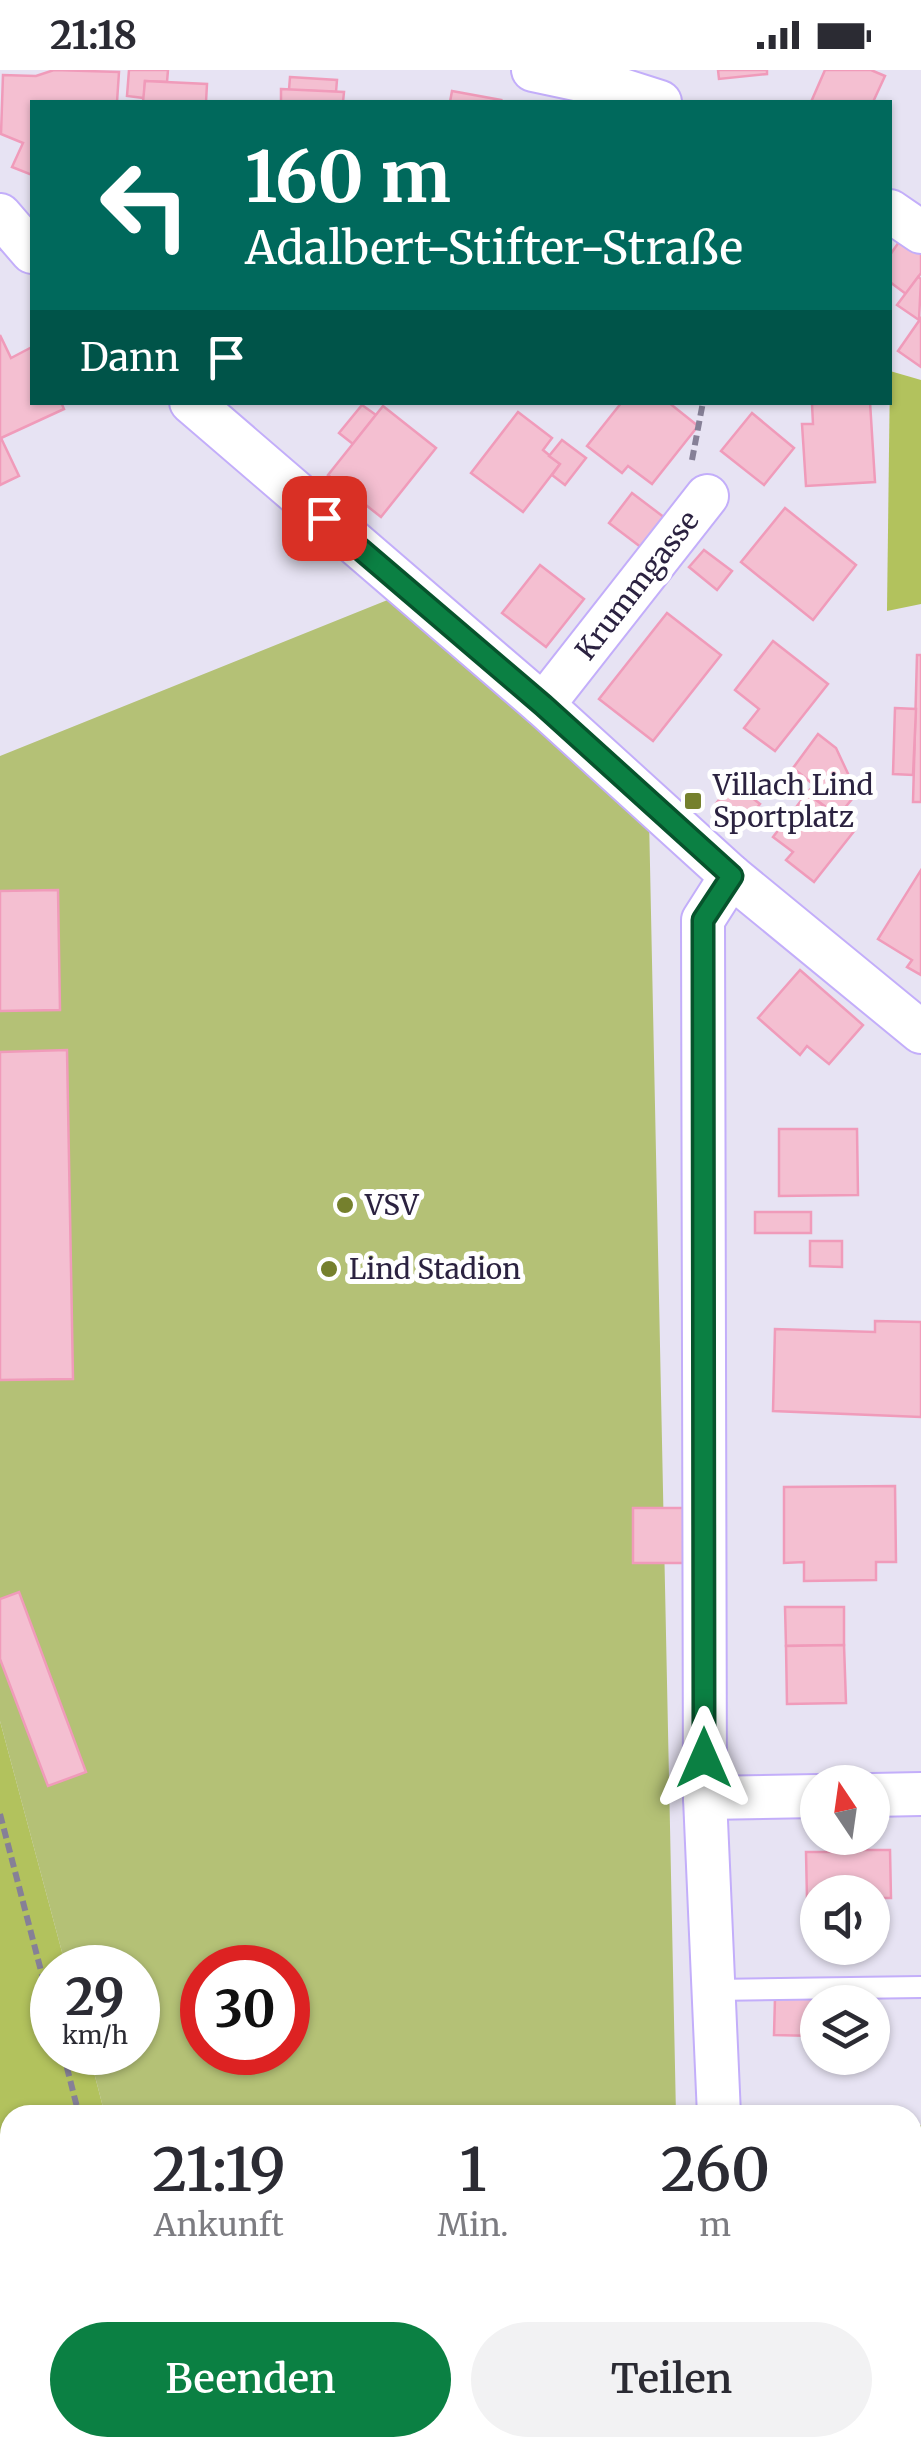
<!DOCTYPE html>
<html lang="de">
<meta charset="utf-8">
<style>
:root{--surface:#fff;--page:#f2f2f3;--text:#2b2b33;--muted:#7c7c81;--accent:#0b8043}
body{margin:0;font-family:Merriweather,serif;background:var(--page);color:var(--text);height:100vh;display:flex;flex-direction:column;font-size:38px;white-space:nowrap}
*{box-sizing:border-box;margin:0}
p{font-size:32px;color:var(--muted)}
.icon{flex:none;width:55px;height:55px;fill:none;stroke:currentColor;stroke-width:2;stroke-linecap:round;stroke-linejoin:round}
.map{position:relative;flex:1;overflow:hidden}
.sheet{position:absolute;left:0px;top:2035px;width:922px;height:352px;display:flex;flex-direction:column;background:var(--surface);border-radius:30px 30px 0 0;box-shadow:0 2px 8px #0004}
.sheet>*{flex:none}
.hud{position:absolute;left:30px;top:30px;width:862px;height:305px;border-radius:0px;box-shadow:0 2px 8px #0004;background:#00695c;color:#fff;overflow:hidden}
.needle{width:65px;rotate:347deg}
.tools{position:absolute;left:800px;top:1695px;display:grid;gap:20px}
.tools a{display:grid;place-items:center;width:90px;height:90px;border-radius:50%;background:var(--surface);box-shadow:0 2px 8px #0004;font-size:50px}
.speed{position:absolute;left:30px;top:1875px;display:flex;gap:20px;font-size:50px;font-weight:700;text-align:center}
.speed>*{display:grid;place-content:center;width:130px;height:130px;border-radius:50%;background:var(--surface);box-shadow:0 2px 8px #0004;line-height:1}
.speed small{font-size:25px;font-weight:400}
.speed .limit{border:15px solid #d22;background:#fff;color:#111}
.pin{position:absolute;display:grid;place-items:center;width:85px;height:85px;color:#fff;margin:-42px;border-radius:20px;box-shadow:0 5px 15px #0006}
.me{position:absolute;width:110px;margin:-55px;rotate:0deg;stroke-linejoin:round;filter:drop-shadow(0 0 8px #0008)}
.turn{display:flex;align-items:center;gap:35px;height:210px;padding:0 50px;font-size:45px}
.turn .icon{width:130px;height:130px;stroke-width:2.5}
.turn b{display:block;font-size:70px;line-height:85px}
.then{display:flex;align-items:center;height:95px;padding:0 50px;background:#0003;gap:20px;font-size:38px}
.eta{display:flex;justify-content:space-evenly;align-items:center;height:170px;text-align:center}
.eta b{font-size:60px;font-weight:600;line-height:70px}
.cta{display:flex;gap:20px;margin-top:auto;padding:20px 50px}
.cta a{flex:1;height:115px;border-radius:60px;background:var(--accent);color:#fff;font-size:40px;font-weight:600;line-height:115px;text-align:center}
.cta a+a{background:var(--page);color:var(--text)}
.status{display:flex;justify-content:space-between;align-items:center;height:70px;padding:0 50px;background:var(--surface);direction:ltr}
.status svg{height:28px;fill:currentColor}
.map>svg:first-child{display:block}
.green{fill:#b4c176;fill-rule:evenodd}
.forest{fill:#b2c25d}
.building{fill:#f4bfd1;stroke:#f09bba;stroke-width:2.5}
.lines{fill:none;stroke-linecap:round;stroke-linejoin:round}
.lane-casing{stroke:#c3aefa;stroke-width:24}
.street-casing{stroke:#c3aefa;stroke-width:46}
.path{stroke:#868097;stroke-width:6;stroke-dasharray:10 5;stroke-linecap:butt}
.lane{stroke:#fff;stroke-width:20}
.street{stroke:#fff;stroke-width:42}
.route-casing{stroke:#07532c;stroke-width:25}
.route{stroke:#0b8043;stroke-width:18}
.poi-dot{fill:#75802d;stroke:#fff;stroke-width:4}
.labels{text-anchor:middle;stroke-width:10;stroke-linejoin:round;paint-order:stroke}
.street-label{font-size:28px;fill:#2b2240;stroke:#fff}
.poi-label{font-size:28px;fill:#2b2240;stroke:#fff;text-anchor:start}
</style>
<div class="status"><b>21:18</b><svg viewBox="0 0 49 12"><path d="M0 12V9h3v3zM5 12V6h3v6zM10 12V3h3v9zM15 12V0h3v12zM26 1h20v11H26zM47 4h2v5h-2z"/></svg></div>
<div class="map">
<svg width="921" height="2386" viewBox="0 0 921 2386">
<rect width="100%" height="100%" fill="#e7e3f3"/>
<g class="green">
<path d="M390 529 649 747 676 2045H105L89 1983 138 1982V1898L66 1897 0 1651V686ZM202 1898H288V1982H202Z"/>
<path d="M913 2055H921V2267H912Z"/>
<path d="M0 2080 10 2121V2378H193L195 2386H0Z"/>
</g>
<g class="forest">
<path d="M890 301 921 310V534L887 541Z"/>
<path d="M0 1651 66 1897 52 1898V1982L89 1983 105 2045H10V2121L0 2080Z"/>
</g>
<g class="building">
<path d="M54 0 119 2 117 32H32V105L12 97 23 73 1 64 3 5 36 6Z"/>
<path d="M129 0H168L167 12 145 11 144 28 127 26Z"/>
<path d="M718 0H767V4L719 9Z"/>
<path d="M825 0H871L885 6 873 32H811Z"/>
<path d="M290 7 337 10 336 22 289 20Z"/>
<path d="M145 11 207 14 206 32H143Z"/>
<path d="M281 19 344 22 343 32H281Z"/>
<path d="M452 21 501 30 500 32H450Z"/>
<path d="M901 169 921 183V203L906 224 890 212V185Z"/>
<path d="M918 207 921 209 919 250 897 235Z"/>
<path d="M921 248V297L898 281Z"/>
<path d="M0 265 11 288 32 277V332H61L64 339 1 368 19 406 0 415Z"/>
<path d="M622 332H668L698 356 652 414 628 396 622 403 587 376Z"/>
<path d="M870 332 875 412 806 416 802 354H813L812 334Z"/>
<path d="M362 335 376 345 353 374 339 363Z"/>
<path d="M383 336 436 378 381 447 328 405Z"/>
<path d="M518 342 552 368 543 380 560 394 523 442 471 403Z"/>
<path d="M752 343 794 378 764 415 721 381Z"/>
<path d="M562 370 586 388 565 415 552 405 560 394 549 386Z"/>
<path d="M632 423 665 448 642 478 609 453Z"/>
<path d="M785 438 856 495 813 550 741 492Z"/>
<path d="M704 480 732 501 717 520 689 497Z"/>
<path d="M540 495 584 529 546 577 502 543Z"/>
<path d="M667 543 721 585 653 671 599 629Z"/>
<path d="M773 571 828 614 775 681 744 658 759 639 735 620Z"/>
<path d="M917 585H921V732H913Z"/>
<path d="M895 638 916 639 913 705 893 704Z"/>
<path d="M818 664 836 678 857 723 838 746 807 723 814 715 793 698Z"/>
<path d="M733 713 760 734 740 759 713 737Z"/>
<path d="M807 723 855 760 814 812 786 790 793 782 773 767Z"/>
<path d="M921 800V905L907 897 912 890 878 869Z"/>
<path d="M58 820 60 940 0 941V821Z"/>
<path d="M800 900 863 955 829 994 807 976 800 985 758 948Z"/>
<path d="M67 980 73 1309 0 1310V982Z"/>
<path d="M779 1059H857L858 1125 779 1126Z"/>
<rect x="755" y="1142" width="56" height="21"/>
<path d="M810 1171H842V1197L810 1196Z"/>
<path d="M875 1251 921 1252V1347L773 1341 775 1259 875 1262Z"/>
<path d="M895 1416 896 1492H876V1510L804 1511V1492L784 1493V1417Z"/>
<rect x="633" y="1438" width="56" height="55"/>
<path d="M19 1522 86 1702 48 1716 0 1589V1529Z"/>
<path d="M785 1537H844V1575L786 1576Z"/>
<path d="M844 1575 846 1633 787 1634 786 1576Z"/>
<path d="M840 1774H862L863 1780H890L891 1828H872V1822H818V1829H807L806 1782H840Z"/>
<path d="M775 1928H816L815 1966 774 1965Z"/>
<path d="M921 2313V2386H882V2378H912V2314Z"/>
<path d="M548 2378H668L669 2386H548Z"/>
</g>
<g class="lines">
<defs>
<path id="lane" d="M714 1920 921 1917"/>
<g id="street">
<path d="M533 0 613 17 660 32"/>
<path d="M890 141 921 162"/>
<path d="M0 145 32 182"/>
<path d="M191 332 543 635 731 806 921 962"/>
<path d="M543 635 707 426"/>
<path d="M872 1725 921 1724"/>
<path d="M705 1728 818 1726"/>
<path d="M719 2045 705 1728 703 850 731 806"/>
<path d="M771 2378 775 2386"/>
</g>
</defs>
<use href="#lane" class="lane-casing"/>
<use href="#street" class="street-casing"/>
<g class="path">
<path d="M692 390 703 332"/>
<path d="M0 1744 52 1943"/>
<path d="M63 1982 79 2045"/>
<path d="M171 2378 173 2386"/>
</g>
<use href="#lane" class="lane"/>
<use href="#street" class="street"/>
</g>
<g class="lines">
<defs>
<path id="route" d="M324 448 543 635 732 806 703 850 704 1688"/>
</defs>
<use href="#route" class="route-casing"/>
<use href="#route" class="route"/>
</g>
<g class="poi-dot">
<rect x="683" y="721" width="20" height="20" rx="5"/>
<circle cx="345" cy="1135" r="10"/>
<circle cx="329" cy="1199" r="10"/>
</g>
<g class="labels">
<g class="street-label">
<text transform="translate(637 515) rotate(-52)" y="10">Krummgasse</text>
</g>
<g class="poi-label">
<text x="713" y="725">Villach Lind<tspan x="713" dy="32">Sportplatz</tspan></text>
<text x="365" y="1145">VSV</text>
<text x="349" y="1209">Lind Stadion</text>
</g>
</g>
</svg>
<div class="tools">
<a><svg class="needle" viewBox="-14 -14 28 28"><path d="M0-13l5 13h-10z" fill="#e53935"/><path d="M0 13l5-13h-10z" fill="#7c7c81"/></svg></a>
<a><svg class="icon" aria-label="sound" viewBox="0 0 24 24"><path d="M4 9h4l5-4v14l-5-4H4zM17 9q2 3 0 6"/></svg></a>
<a><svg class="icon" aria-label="layers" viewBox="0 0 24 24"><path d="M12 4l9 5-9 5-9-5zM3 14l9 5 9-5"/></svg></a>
</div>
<div class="speed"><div>29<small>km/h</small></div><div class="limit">30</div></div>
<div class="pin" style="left:324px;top:448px;background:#d93025"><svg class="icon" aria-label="arrive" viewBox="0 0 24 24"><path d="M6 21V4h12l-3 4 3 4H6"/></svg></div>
<svg class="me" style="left:704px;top:1688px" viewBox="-20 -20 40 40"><path d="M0-17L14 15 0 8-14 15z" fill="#0b8043" stroke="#fff" stroke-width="4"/></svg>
<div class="hud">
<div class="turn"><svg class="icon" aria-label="left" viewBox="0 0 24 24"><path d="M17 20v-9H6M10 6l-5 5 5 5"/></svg><div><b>160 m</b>Adalbert-Stifter-Straße</div></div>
<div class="then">Dann<svg class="icon" aria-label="arrive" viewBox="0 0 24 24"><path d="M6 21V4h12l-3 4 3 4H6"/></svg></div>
</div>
<section class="sheet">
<div class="eta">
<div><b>21:19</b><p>Ankunft</p></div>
<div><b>1</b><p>Min.</p></div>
<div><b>260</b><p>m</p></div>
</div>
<div class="cta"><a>Beenden</a><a>Teilen</a></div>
</section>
</div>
